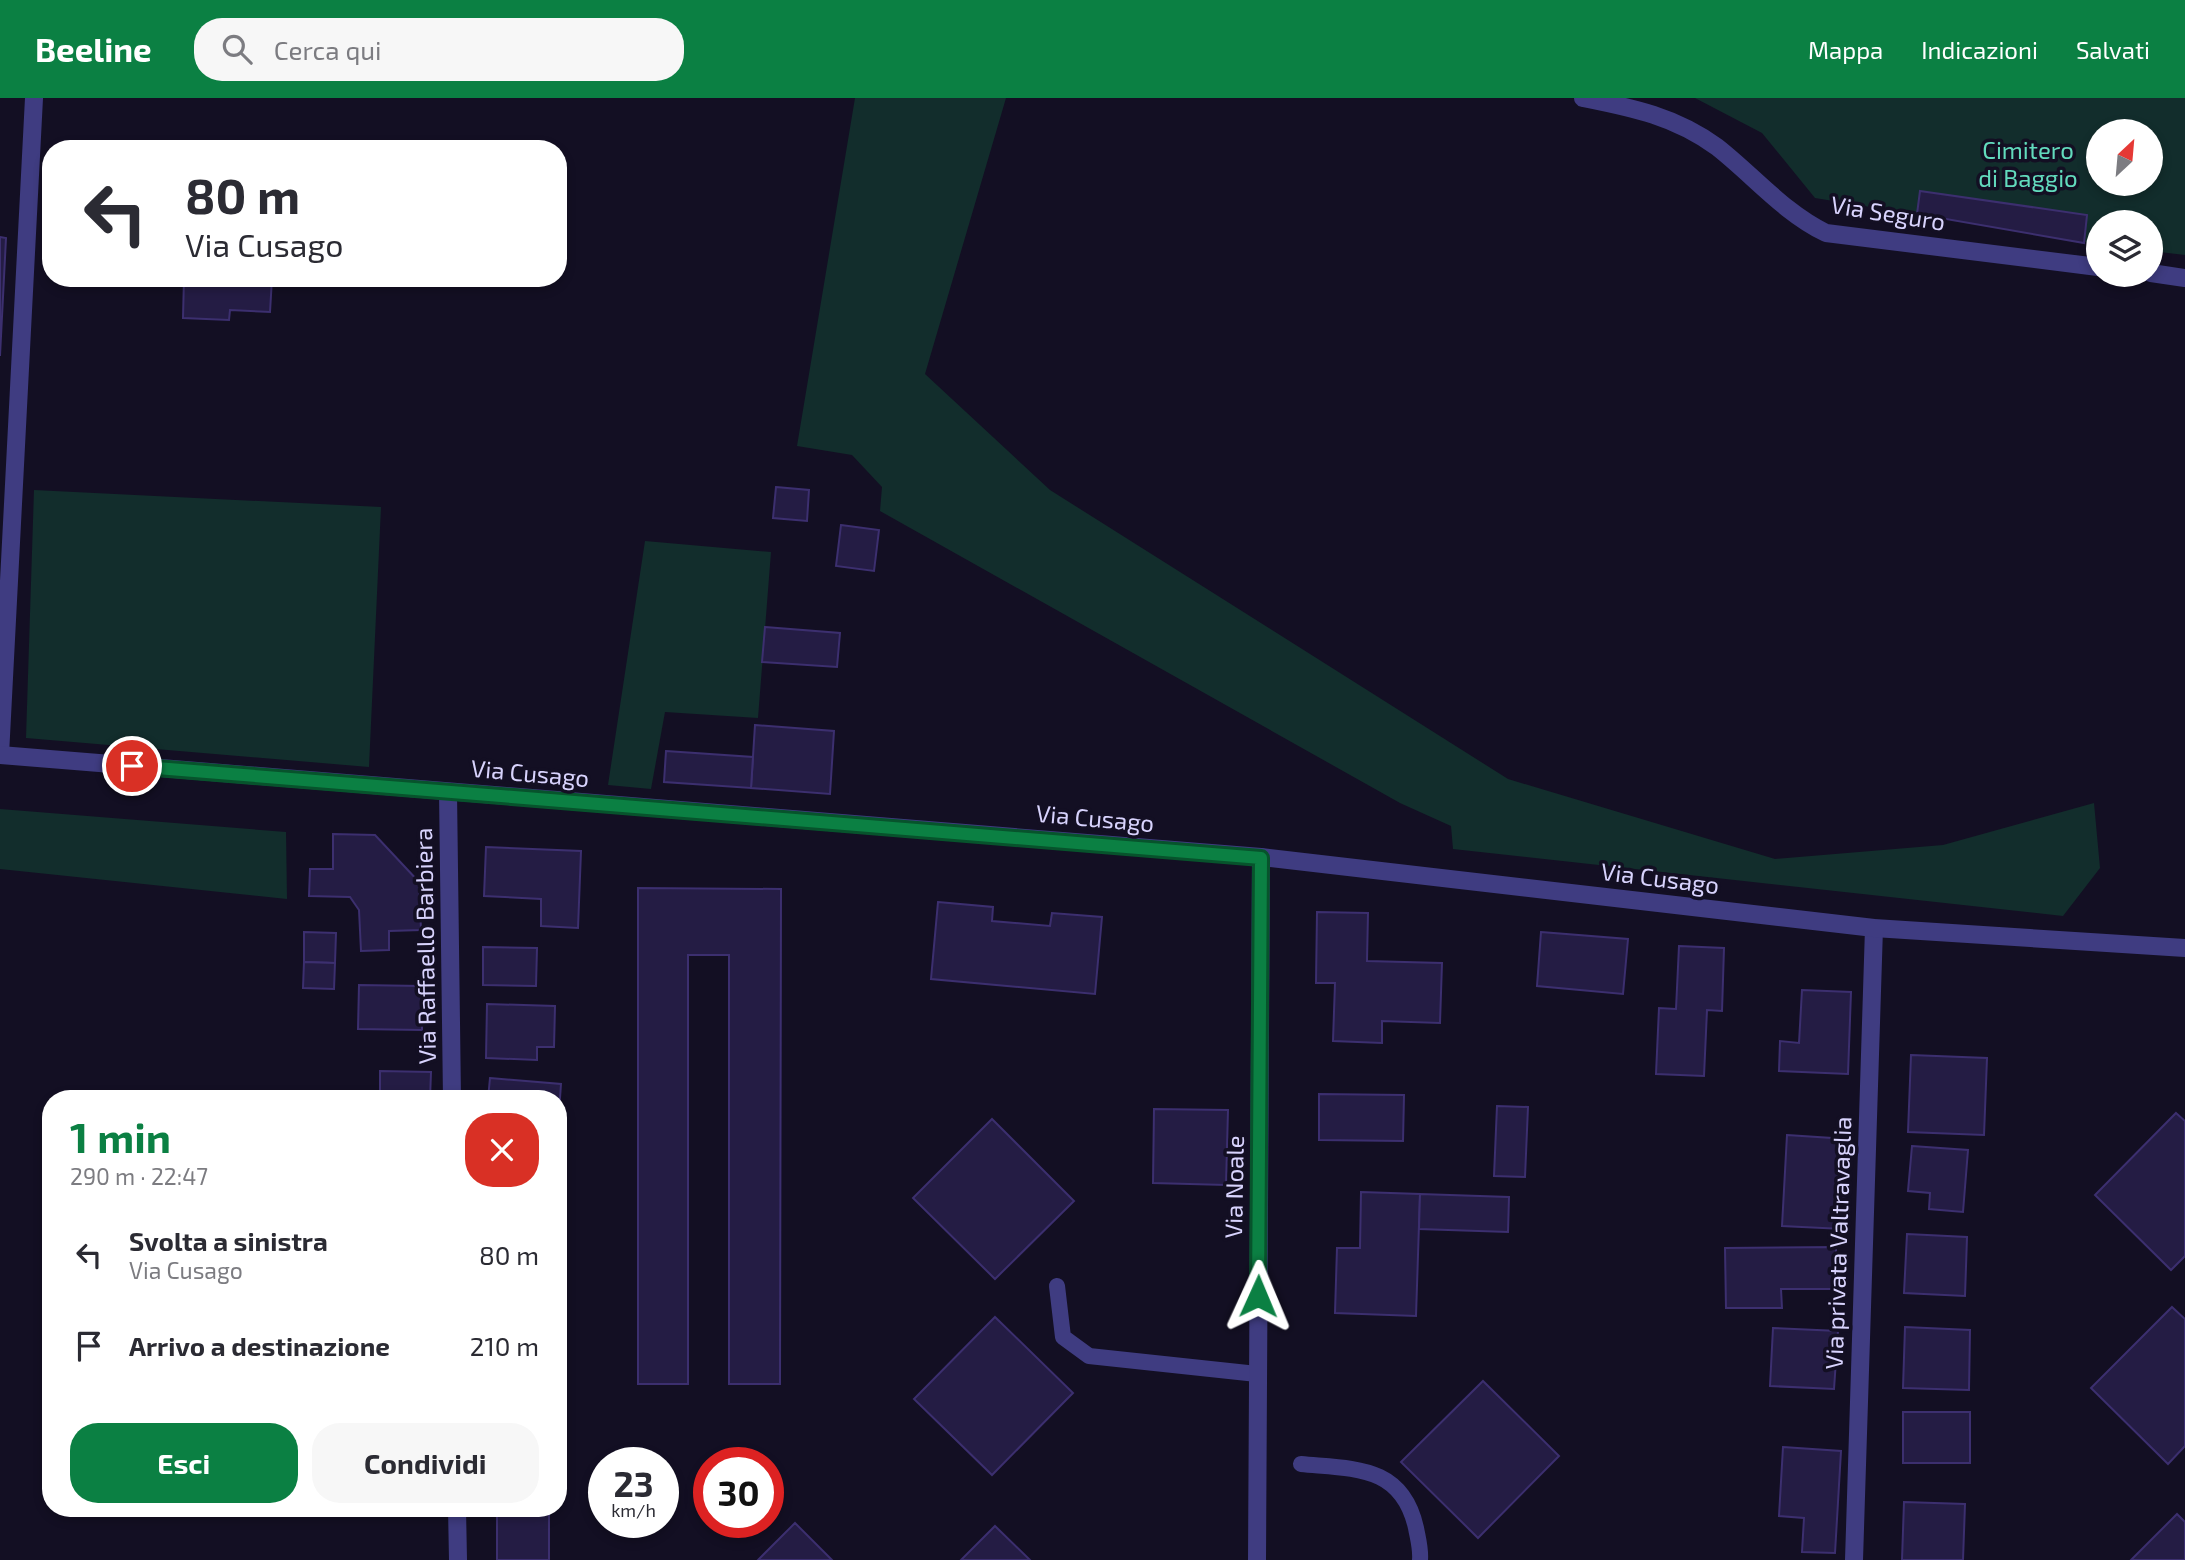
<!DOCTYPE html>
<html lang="it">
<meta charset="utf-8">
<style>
:root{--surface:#fff;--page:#f7f7f7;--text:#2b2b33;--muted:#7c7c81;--accent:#0b8043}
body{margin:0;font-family:"Exo 2",sans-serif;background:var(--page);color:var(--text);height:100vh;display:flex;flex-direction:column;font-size:26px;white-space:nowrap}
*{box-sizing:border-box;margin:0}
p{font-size:23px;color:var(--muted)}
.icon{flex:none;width:38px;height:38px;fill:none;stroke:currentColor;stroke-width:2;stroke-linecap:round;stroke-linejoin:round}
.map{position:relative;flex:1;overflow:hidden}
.panel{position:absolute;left:42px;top:992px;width:525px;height:427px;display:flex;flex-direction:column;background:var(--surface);border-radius:28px;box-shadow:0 4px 10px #0003}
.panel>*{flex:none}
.banner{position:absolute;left:42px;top:42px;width:525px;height:147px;border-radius:28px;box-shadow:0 4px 10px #0003;background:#fff;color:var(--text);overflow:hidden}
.needle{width:46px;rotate:26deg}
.fabs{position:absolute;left:2086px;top:21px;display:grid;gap:14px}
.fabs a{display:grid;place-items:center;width:77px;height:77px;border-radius:50%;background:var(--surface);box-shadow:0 4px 10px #0003;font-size:35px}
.speed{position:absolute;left:588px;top:1349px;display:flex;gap:14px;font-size:35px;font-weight:700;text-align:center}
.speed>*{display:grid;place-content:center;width:91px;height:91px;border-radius:50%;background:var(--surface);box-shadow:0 4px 10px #0003;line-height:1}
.speed small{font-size:18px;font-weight:400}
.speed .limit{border:10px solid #d22;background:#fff;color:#111}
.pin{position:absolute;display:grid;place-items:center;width:60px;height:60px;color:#fff;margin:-30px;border:4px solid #fff;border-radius:50%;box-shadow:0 2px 7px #0007}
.me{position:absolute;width:77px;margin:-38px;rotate:1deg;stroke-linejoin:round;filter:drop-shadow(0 0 5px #0008)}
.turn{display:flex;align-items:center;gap:24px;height:147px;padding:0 28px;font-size:32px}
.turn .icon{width:91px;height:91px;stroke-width:2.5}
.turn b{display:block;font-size:49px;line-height:60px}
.round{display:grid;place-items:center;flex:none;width:74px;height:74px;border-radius:28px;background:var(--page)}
.headline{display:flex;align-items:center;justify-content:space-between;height:119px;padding:0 28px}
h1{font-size:42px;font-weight:700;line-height:52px;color:var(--accent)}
.cta{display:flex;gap:14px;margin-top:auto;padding:14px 28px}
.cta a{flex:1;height:80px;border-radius:28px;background:var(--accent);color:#fff;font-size:28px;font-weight:700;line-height:80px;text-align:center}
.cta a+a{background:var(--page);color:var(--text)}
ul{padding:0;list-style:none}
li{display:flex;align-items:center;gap:21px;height:91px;padding:0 28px}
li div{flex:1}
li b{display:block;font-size:26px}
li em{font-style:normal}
header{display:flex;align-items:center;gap:42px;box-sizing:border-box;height:98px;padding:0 35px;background:var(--accent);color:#fff}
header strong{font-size:33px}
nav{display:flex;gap:38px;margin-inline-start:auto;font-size:24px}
.search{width:490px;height:63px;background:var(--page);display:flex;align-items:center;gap:18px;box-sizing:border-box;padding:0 24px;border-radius:28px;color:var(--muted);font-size:26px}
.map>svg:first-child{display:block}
.green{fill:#122d2c;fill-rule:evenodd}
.building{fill:#241c44;stroke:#3c2f6f;stroke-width:2}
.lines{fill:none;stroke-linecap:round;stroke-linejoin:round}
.service{stroke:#3f3c81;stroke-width:16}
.minor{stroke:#3f3c81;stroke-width:18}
.tertiary{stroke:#3f3c81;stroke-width:18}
.route-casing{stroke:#07532c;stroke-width:18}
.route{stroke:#0b8043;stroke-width:12}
.labels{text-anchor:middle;stroke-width:7;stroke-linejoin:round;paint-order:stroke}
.park-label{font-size:24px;fill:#62dbbd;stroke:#130f23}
.street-label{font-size:24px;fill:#d8d3fd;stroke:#130f23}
</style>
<header>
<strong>Beeline</strong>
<div class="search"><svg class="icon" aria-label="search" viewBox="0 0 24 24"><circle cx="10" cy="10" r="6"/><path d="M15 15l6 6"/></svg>Cerca qui</div>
<nav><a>Mappa</a><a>Indicazioni</a><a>Salvati</a></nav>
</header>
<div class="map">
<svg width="2185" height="1462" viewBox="0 0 2185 1462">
<rect width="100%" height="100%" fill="#130f23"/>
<g class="green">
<path d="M855 0H1006L925 276 1050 392 1508 681 1775 761 1943 747 2094 705 2100 770 2063 818 1453 751 1451 728 1400 705 880 413 882 389 852 357 797 348Z"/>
<path d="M1695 0H2185V157L2151 153V124H2098V146L1815 100 1762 35ZM2098 33H2151V86H2098Z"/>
<path d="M34 392 381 409 369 669 26 640Z"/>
<path d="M645 443 771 454 758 620 665 614 651 691 608 687Z"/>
<path d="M0 711 286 734 287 801 0 771Z"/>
</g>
<g class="building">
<path d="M1920 93 2087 117 2084 145 1917 116Z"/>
<path d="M0 139 6 140 0 258Z"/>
<path d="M184 180H272L270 214 230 212 229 222 183 220Z"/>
<path d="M776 389 809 392 807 423 773 420Z"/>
<path d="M841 427 879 432 874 473 836 468Z"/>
<path d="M765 529 840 535 837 569 762 564Z"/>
<path d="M755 627 834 633 830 696 751 690Z"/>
<path d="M666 653 753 659 751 690 664 684Z"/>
<path d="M333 736 375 737 419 784 421 832 389 833V852L361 853 359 812 350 799 309 798 310 771H333Z"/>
<path d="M486 749 581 753 578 830 541 828V801L484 798Z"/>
<path d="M638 790 781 791 780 1286H729V857H688V1286H638Z"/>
<path d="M938 804 993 809 992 823 1050 828 1052 815 1102 819 1095 896 931 881Z"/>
<path d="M1317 814 1368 815 1367 863 1442 865 1440 925 1382 923V945L1333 943 1335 885H1316Z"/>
<path d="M304 834 336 835 335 865 304 864Z"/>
<path d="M1541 834 1628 841 1623 896 1537 888Z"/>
<path d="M1679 848 1724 850 1722 913 1707 912 1704 978 1656 976 1659 910 1676 911Z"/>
<path d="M483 849 537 850 536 888 483 887Z"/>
<path d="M304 864 335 865 334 891 303 890Z"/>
<path d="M359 887 422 888V932L358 931Z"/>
<path d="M1802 892 1851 894 1848 976 1779 973 1780 943 1799 945Z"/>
<path d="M487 906 555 908 554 949H537V962L486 960Z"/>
<path d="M1911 957 1987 960 1984 1037 1908 1034Z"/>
<path d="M380 973 431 974 430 1001H380Z"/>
<path d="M490 980 561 986 559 1014 558 1001H488Z"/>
<path d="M1319 996 1404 997 1403 1043 1319 1042Z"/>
<path d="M1497 1008 1528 1009 1525 1079 1494 1078Z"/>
<path d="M1154 1011 1228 1012 1226 1087 1153 1085Z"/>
<path d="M2176 1015 2185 1023V1158L2171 1172 2095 1097Z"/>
<path d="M992 1021 1074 1103 995 1181 913 1100Z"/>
<path d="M1787 1037 1847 1041 1843 1131 1782 1128Z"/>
<path d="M1912 1048 1968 1052 1963 1114 1929 1111 1930 1095 1908 1093Z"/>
<path d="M1361 1094 1420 1096 1416 1218 1335 1215 1337 1150H1360Z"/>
<path d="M1420 1096 1509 1099 1508 1134 1419 1131Z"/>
<path d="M1907 1136 1967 1139 1965 1198 1904 1195Z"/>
<path d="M1836 1149V1191H1781L1782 1210H1726L1725 1150Z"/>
<path d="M2172 1209 2185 1221V1348L2168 1366 2091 1290Z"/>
<path d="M995 1219 1073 1295 992 1377 914 1301Z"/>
<path d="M1905 1229 1970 1232 1969 1292 1903 1290Z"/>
<path d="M1773 1230 1838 1233 1834 1291 1770 1288Z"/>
<path d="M1483 1283 1559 1358 1478 1440 1401 1364Z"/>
<rect x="1903" y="1314" width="67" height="51"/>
<path d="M1783 1349 1841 1353 1835 1455 1802 1454 1804 1420 1779 1418Z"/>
<path d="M1904 1404 1965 1406 1963 1462H1902Z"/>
<rect x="497" y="1410" width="52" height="52"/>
<path d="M2177 1416 2185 1424V1462H2131Z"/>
<path d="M795 1425 832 1462H758Z"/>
<path d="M995 1428 1030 1462H961Z"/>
</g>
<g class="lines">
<g class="service">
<path d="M1057 1188 1063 1239 1089 1258 1257 1276"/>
<path d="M1301 1366C1354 1371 1402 1367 1416 1430 1418 1441 1421 1451 1420 1462"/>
</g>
<g class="minor">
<path d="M0 657 34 0"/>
<path d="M448 694 452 1001"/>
<path d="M457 1410 458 1462"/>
<path d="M1257 1462 1261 759"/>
<path d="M1854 1462 1874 830"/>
</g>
<g class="tertiary">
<path d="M1583 0C1633 10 1674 18 1717 49 1754 78 1783 114 1826 135L2098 169"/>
<path d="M2151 175 2185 180"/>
<path d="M0 657 1261 759 1874 830 2185 850"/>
</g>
</g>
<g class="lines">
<defs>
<path id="route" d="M132 668 1261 760 1258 1198"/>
</defs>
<use href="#route" class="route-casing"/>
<use href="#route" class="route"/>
</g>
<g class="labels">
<g class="park-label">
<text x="2028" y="61">Cimitero<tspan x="2028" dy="28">di Baggio</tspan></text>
</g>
<g class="street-label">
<text transform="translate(1888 116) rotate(9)" y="8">Via Seguro</text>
<text transform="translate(530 676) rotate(5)" y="8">Via Cusago</text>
<text transform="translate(1095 721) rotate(5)" y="8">Via Cusago</text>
<text transform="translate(1660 781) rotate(7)" y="8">Via Cusago</text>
<text transform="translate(426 848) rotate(-91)" y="8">Via Raffaello Barbiera</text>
<text transform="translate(1235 1089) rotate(-89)" y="8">Via Noale</text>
<text transform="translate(1839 1145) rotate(-88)" y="8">Via privata Valtravaglia</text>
</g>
</g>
</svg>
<div class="fabs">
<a><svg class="needle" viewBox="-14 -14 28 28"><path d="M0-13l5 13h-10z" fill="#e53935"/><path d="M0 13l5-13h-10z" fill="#7c7c81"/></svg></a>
<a><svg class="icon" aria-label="layers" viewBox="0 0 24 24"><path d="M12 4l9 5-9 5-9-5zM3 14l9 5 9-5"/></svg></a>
</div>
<div class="speed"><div>23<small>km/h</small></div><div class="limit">30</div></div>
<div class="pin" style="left:132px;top:668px;background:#d93025"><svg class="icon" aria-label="arrive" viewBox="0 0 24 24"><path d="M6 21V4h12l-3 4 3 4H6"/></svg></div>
<svg class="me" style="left:1258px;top:1198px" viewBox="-20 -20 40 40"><path d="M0-17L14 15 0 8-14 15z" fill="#0b8043" stroke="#fff" stroke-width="4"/></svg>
<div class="banner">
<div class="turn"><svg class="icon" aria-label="left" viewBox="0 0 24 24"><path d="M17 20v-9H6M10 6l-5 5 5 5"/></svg><div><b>80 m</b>Via Cusago</div></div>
</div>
<section class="panel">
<div class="headline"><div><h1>1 min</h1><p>290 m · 22:47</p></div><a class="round" style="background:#d93025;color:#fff"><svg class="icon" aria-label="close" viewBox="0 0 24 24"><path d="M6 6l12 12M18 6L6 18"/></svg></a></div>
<ul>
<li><svg class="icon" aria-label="left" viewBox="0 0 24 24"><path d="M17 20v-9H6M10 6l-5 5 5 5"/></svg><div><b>Svolta a sinistra</b><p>Via Cusago</p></div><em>80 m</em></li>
<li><svg class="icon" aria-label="arrive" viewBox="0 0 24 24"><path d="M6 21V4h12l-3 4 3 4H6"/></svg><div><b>Arrivo a destinazione</b></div><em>210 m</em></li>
</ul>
<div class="cta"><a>Esci</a><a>Condividi</a></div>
</section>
</div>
